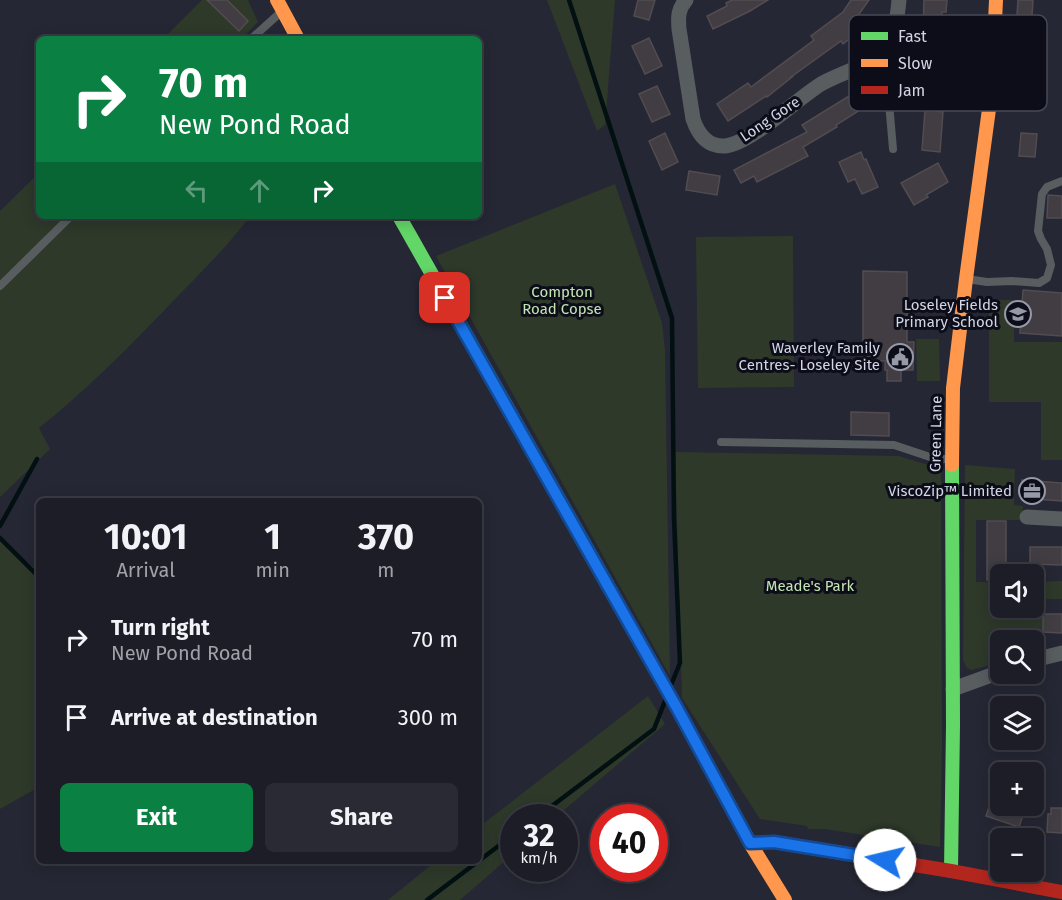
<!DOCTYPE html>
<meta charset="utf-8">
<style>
:root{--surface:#1c1d27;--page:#292a33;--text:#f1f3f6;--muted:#a0a2a7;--line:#3a3b44;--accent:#0b8043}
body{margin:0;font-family:"Fira Sans",sans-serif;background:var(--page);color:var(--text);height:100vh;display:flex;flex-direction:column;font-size:22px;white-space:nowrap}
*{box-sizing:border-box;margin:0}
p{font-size:20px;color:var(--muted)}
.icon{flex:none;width:33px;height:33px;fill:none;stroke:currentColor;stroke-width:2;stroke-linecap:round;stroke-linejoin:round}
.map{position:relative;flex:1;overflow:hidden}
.panel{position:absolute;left:36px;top:498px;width:446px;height:366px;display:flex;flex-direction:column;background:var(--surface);border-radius:9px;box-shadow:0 3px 15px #0003,0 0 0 2px var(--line)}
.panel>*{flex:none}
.top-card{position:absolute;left:36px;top:36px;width:446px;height:183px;border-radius:9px;box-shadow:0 3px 15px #0003,0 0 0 2px var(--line);background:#0b8043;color:#fff;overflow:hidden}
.fabs{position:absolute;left:990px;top:564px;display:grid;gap:12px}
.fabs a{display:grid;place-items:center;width:54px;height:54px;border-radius:9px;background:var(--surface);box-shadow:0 3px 15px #0003,0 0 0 2px var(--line);font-size:30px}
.speed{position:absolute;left:500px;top:804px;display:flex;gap:12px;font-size:30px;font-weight:700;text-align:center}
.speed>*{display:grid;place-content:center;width:78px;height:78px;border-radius:50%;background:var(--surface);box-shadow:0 3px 15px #0003,0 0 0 2px var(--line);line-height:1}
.speed small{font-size:15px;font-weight:400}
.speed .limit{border:9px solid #d22;background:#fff;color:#111}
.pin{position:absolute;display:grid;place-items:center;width:51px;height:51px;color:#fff;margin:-26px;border-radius:12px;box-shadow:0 3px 9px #0006}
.me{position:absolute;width:66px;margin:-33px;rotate:279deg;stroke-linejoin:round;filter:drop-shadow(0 0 4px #0008)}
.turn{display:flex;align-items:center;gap:21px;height:126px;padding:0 24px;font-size:27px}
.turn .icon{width:78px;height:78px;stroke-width:2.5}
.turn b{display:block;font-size:42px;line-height:51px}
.lanes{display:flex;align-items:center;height:57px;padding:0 24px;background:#0003;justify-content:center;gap:30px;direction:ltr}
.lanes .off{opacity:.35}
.eta{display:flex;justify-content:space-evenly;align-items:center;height:102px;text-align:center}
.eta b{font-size:36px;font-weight:700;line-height:42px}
.action{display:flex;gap:12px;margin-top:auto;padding:12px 24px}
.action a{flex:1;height:69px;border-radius:9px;background:var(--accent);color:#fff;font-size:24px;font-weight:700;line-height:69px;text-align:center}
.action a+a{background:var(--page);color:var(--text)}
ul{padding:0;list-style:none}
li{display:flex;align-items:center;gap:18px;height:78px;padding:0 24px}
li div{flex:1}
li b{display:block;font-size:22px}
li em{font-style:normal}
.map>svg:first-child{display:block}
.green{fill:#2e392a}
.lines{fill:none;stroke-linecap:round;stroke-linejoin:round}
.stream{stroke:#031012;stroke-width:4.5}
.building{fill:#413d42;stroke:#524c51;stroke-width:1.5}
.lane{stroke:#585d5f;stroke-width:8}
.street{stroke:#585d5f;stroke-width:15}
.fast{stroke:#63d668;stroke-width:14}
.slow{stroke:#ff974d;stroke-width:14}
.jam{stroke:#b3261e;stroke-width:14}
.route-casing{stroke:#114b97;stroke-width:15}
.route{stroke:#1a73e8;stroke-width:10}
.labels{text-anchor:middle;stroke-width:6;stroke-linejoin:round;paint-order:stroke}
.street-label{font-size:15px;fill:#d3d6e6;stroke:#0c0d18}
.park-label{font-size:15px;fill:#c3e4b3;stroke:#0c0d18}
.poi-label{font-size:15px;fill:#d3d6e6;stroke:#0c0d18;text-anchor:end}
.key{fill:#0c0d18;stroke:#484956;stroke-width:1.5}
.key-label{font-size:16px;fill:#d3d6e6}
</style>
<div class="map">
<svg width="1062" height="900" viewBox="0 0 1062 900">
<rect width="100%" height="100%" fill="#252734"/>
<g class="green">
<path d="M202 0H248L258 22 241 39H213L208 33 202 39H163Z"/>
<path d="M547 0H615L605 125 597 131Z"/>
<path d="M39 173V216H250C228 246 202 271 176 298 133 343 88 389 39 428L50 449 0 497V211Z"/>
<path d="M615 184 662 323 665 350 670 676 436 256Z"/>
<path d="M793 236 794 387 698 388 696 237Z"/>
<path d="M989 300H1014V342H1062V460H1041V402H989Z"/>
<path d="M916 339H939L940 381H917Z"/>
<path d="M675 452 899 456 941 469 942 742 940 847 825 829H808L807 826 760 819 682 698Z"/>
<path d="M965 465 1015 469 1014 505 1023 506 1022 520H976V582H1000V608H1034V582L1062 581V599H1042L1043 647 1034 650V640H1000V662L972 670 967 668 963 660Z"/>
<path d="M0 540 39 572V787L0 809Z"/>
<path d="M648 696 665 724 556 817 513 818V854L460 900H388L436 861H478L479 827Z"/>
</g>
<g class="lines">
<g class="stream">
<path d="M569 0 672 318 674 518 680 663 671 685"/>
<path d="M0 526 37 459"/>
<path d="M0 538 39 577"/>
<path d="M536 818 654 729 665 701"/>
<path d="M427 900 513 835"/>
</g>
</g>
<g class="building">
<path d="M207 0H227L248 21 239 31Z"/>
<path d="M638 0H655L649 20 634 16Z"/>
<path d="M732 0H768L750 11 713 29 707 16 727 6 726 3Z"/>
<path d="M851 0H869L849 28 854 35 843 44 841 41 791 77H792L767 97 766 96 728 121 717 104 748 83 751 87 814 40 811 36 843 12Z"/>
<path d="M924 0H947L946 12H942L939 51H942L940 85H938L936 111 943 112 940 152 922 150 925 110 917 109 923 35Z"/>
<path d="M1018 0H1033L1026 107 1011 106Z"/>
<path d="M649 38 662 66 645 74 632 46Z"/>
<path d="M657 86 670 114 652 122 639 94Z"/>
<path d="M862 88 871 103 836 125 837 127 803 147 808 156 757 182 754 176 741 183 734 170 807 132 802 125Z"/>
<path d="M665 133 678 162 662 170 649 141Z"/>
<path d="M1021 133 1037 134 1035 157 1019 156Z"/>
<path d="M861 152 864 160 866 159 878 187 862 194 855 179 848 182 839 162Z"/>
<path d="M938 163 948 182 926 195 928 197 914 205 901 183Z"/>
<path d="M689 171 720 176 717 195 686 190Z"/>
<path d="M1048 195 1062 196V218H1047Z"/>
<path d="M863 271 907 272V342H914L913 370H901V381H887V370H885V361H863Z"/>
<path d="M1023 290 1062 293V336L1020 333Z"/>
<path d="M851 412 889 413V436L851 435Z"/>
<path d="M1022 480 1062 483V501L1021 498Z"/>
<path d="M987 521H1006V574H1000V580H987Z"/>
<path d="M1030 547H1062V565L1030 564Z"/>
<path d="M1043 614H1062V633L1043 632Z"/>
<path d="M992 798 1000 801V806H1026L1019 827 986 816Z"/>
<path d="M1051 808H1062V833L1047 832 1048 814H1051Z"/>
</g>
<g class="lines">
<g class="lane">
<path d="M251 39 281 12"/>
<path d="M872 59 885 79 888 91 893 149"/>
<path d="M967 279 987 282 1012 281 1039 283 1047 278 1051 265 1047 249 1041 239 1038 231 1042 194 1047 187 1062 181"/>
<path d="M0 286 71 216"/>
<path d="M721 442 894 445 936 459H950"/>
</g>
<g class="street">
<path d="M686 0C678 9 678 17 679 29L693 119C698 134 707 147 725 146 750 144 797 99 821 84 837 75 855 70 871 60 876 56 882 49 887 44 895 34 898 12 899 0"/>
<path d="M1027 517 1062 519"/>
<path d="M1034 660 1062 653"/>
<path d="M953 689 1000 672"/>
</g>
<g class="fast">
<path d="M399 216 607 584"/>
<path d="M951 871 953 725 952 465"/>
</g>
<g class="slow">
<path d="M277 0 298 39"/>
<path d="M952 465 953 388 966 279 992 87 996 0"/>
<path d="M722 791 750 843 785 900"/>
</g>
<g class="jam">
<path d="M607 584 677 708 722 791"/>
<path d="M750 843 774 842 951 871 1062 892"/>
</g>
</g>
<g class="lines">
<defs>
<path id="route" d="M445 298 677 708 750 843 774 842 885 860"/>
</defs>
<use href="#route" class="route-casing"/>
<use href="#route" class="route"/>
</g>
<defs>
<symbol id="school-ring" viewBox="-11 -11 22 22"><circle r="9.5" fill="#0c0d18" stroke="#9699a8" stroke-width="1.5"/><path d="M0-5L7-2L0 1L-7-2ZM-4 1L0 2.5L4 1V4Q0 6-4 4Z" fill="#9699a8"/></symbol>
<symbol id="civic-ring" viewBox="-11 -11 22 22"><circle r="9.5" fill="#0c0d18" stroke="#9699a8" stroke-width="1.5"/><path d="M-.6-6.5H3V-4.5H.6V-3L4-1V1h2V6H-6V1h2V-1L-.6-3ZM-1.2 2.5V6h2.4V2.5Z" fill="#9699a8"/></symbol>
<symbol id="office-ring" viewBox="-11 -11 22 22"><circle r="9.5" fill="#0c0d18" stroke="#9699a8" stroke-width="1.5"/><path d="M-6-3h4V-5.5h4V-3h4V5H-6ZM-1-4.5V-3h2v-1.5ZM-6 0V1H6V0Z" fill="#9699a8"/></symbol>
</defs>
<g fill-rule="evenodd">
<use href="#school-ring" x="1003" y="299" width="30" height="30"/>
<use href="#civic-ring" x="885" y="342" width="30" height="30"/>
<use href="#office-ring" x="1017" y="476" width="30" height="30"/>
</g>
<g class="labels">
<g class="street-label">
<text transform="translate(770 119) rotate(-34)" y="5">Long Gore</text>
<text transform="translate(936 434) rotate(-89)" y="5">Green Lane</text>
</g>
<g class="park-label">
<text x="562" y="297">Compton<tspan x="562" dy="17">Road Copse</tspan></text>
<text x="810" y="591">Meade's Park</text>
</g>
<g class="poi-label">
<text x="998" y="310">Loseley Fields<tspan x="998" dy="17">Primary School</tspan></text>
<text x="880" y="353">Waverley Family<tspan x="880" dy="17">Centres- Loseley Site</tspan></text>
<text x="1012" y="496">ViscoZip™ Limited</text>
</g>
</g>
<rect x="849" y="15" width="198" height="96" rx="9" class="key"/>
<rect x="861" y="32" width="27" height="8" fill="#63d668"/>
<rect x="861" y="59" width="27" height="8" fill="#ff974d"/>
<rect x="861" y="86" width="27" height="8" fill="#b3261e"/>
<g class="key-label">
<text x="898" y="42">Fast</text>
<text x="898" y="69">Slow</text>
<text x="898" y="96">Jam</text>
</g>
</svg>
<div class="fabs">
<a><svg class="icon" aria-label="sound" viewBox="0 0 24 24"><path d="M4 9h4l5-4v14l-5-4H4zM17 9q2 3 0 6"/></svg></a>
<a><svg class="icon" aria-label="search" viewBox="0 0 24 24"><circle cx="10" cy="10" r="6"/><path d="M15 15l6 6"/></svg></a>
<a><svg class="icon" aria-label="layers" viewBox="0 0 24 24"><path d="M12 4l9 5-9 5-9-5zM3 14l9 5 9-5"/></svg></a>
<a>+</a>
<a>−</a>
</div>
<div class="speed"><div>32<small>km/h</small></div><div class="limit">40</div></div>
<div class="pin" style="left:445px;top:298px;background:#d93025"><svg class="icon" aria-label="arrive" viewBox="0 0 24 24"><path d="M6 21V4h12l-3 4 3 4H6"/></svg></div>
<svg class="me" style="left:885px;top:860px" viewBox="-20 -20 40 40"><circle r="19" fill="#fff"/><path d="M0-13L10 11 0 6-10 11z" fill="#1a73e8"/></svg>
<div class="top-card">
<div class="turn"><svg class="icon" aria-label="right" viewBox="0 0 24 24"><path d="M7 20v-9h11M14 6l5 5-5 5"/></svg><div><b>70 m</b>New Pond Road</div></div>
<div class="lanes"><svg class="icon off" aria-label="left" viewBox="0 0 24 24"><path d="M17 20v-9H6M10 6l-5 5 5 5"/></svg><svg class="icon off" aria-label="ahead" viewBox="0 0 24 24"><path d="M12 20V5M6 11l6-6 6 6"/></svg><svg class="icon" aria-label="right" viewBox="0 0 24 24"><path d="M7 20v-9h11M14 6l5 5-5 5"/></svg></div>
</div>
<section class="panel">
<div class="eta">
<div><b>10:01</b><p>Arrival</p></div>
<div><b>1</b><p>min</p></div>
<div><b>370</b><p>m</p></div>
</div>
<ul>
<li><svg class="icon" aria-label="right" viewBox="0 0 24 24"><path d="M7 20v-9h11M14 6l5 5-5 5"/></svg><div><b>Turn right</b><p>New Pond Road</p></div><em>70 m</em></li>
<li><svg class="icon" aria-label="arrive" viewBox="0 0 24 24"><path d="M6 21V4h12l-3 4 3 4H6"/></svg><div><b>Arrive at destination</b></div><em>300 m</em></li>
</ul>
<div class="action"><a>Exit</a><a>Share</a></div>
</section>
</div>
